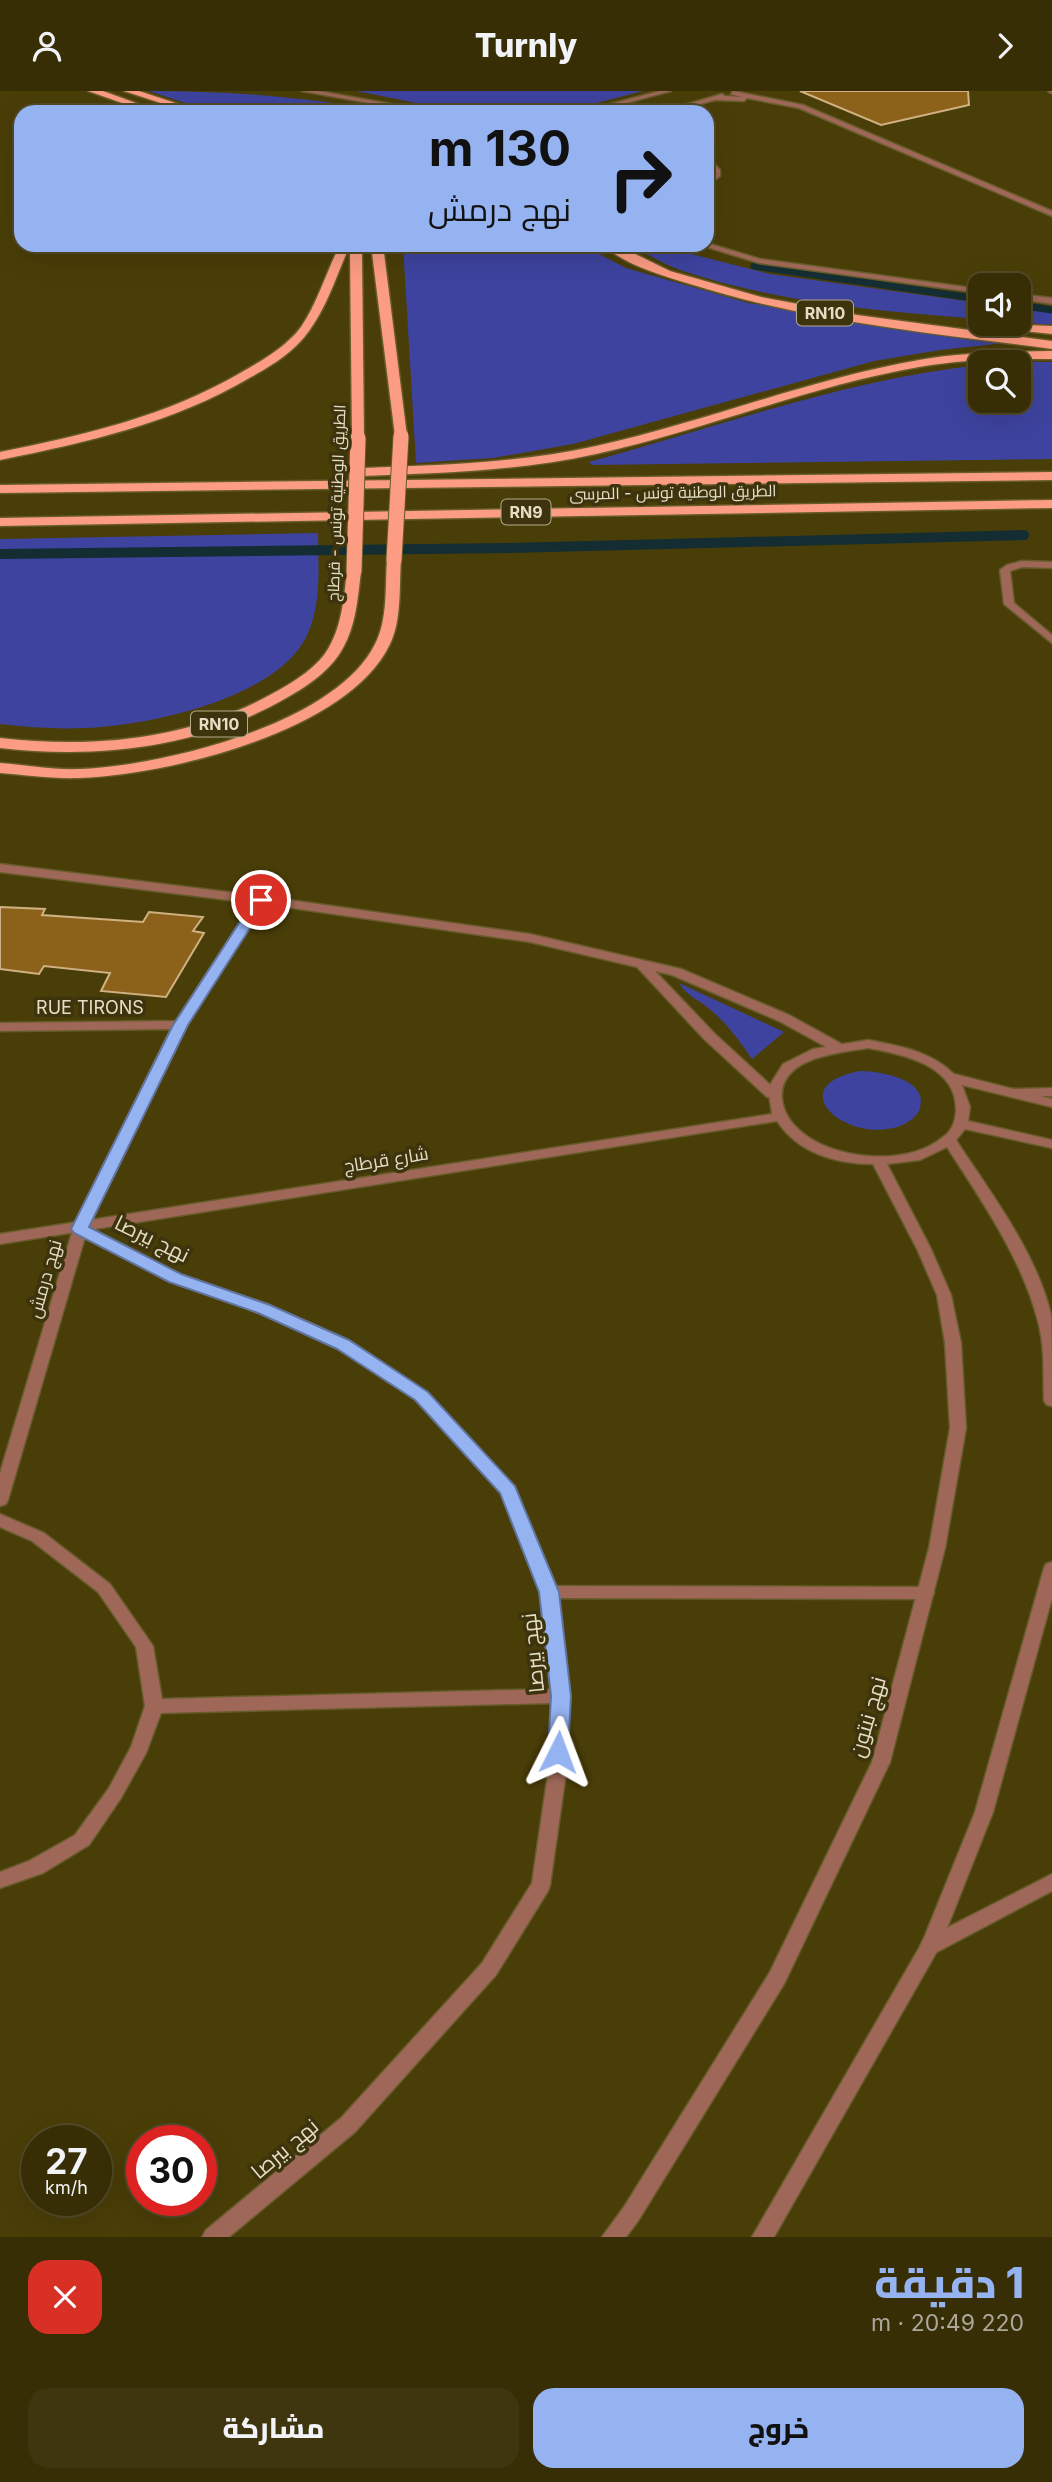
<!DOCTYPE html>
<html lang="ar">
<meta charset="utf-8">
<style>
:root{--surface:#382e06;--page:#3f3610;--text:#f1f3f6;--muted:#aba89b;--line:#524a28;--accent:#95b2f1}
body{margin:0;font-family:Inter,Cairo,sans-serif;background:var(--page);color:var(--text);direction:rtl;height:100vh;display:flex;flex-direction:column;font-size:26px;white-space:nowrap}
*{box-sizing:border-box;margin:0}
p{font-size:23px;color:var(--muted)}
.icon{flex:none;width:38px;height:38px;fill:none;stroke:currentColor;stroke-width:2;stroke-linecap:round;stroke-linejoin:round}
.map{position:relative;height:2146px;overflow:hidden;direction:ltr}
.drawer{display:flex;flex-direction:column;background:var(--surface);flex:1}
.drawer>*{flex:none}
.hud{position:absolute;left:14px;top:14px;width:700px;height:147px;border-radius:21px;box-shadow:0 7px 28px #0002,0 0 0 2px var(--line);direction:rtl;background:#95b2f1;color:#111;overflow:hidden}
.fabs{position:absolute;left:968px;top:182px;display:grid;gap:14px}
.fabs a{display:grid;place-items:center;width:63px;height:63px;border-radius:14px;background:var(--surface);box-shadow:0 7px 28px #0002,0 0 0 2px var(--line);font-size:35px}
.speed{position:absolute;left:21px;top:2034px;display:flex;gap:14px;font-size:35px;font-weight:700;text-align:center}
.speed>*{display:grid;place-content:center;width:91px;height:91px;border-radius:50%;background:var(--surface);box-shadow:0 7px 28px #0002,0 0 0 2px var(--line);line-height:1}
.speed small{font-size:18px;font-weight:400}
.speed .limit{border:10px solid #d22;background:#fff;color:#111}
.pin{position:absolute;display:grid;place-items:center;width:60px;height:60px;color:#fff;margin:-30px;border:4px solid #fff;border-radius:50%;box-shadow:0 2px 7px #0007}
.me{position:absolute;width:77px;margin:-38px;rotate:3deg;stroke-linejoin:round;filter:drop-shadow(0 0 5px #0008)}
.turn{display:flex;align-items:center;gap:24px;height:147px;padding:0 28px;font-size:32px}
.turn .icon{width:91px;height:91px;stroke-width:2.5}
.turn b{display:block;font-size:49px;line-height:60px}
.round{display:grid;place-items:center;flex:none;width:74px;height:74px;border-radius:21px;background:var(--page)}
.summary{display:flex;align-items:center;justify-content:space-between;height:119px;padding:0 28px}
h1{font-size:42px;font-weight:800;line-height:52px;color:var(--accent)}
.action{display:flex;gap:14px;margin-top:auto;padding:14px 28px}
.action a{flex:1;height:80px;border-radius:21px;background:var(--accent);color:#111;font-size:28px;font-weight:800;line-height:80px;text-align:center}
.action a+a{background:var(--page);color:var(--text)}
header{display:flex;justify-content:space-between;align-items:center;height:91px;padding:0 28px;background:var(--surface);font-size:32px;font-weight:800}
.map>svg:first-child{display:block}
.green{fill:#3e439f}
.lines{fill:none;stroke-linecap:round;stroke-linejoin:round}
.stream-far1{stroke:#132d33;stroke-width:7}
.stream{stroke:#132d33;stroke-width:10}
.building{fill:#8c621a;stroke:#d0b184;stroke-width:2}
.service-casing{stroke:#665b2a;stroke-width:3}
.minor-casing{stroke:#665b2a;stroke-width:3}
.tertiary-casing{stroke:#665b2a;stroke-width:3}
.trunk-casing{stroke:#665b2a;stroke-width:3}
.service{fill:#9e6758;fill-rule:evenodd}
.minor{fill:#9e6758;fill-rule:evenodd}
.tertiary{fill:#9e6758;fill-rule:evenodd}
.trunk{fill:#fc9c82;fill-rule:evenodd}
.trunk-bridge-casing{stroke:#665b2a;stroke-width:17;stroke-linecap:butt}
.trunk-bridge{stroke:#fc9c82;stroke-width:15}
.route{fill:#95b2f1;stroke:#61749d;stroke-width:2}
.labels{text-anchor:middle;stroke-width:7;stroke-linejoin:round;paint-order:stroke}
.shield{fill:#3d340e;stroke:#b3ab8d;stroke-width:2}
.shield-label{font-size:16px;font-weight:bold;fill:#e5dec4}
.far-street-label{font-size:16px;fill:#e5dec4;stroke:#3d340e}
.street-label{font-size:18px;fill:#e5dec4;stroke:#3d340e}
.near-street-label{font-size:21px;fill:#e5dec4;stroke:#3d340e}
</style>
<header><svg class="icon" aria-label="forward" viewBox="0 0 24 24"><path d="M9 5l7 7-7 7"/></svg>Turnly<svg class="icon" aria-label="person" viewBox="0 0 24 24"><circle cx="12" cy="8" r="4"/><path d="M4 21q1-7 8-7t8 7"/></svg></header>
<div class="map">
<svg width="1052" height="2146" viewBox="0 0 1052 2146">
<rect width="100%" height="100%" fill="#4a3e08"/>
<g class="green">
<path d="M149 0C229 0 310 6 388 21H212Z"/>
<path d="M357 0H643L562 21H460Z"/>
<path d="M403 154H582L626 177 748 212 1005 252 940 259 874 270 573 353 493 367 416 372Z"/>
<path d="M630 154H680L691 163 770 183 980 212V228C880 220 779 212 683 180 665 174 647 163 630 154Z"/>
<path d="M1018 217 1052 221V234L1019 231Z"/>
<path d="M1019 271H1052V368L592 374 589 371C718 336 847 288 980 274V310H1018Z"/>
<path d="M318 442C318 476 322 509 308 542 282 604 162 631 101 636 68 639 33 637 0 633V448Z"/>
<path d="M679 892 784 941 752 968C740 951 729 935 713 921 703 911 686 905 679 892Z"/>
<path d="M859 980C877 980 929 987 920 1017 918 1025 908 1032 900 1035 847 1054 780 996 859 980Z"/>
</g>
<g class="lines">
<g class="stream-far1">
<path d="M754 175 980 208"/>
<path d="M1018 214 1052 219"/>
</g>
<path class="stream" d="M0 463 510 457 1024 444"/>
</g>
<g class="building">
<path d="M800 0H968L969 14 881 34Z"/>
<path d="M0 816 45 818 42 824 143 831 149 821 203 826 193 840 204 842 166 906 101 900 110 882 44 875 39 883 0 878Z"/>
</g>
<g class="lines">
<defs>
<g id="service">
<path d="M733 0 803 14 1052 120V125L799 17 747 7 744 10 715 9 672 21H660L722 3 725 5 742 6 731 3Z"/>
<path d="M1048 0H1052V2L1049 1Z"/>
<path d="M707 65 720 79V85L707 95V89L712 84C712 77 707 73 707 65Z"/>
<path d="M707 152 760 168 980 198V202L759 172 700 154Z"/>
<path d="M1018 203 1052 207V213L1018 208Z"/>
</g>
<g id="minor">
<path d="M302 0H318L436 21H419Z"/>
<path d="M660 0H671L593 21H580Z"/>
<path d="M1022 470 1052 471V477L1022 476 1010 480 1014 512 1052 544V552L1004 513 1000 479 1007 474Z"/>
<path d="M0 773 261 805 530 843 681 878 789 924 840 952 842 955 840 958H830L779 930 672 884 655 880 714 942 777 1000 779 1003 777 1006H767L704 948 637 876 530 851 264 813 187 934 88 1136 180 1184 269 1214 348 1249 426 1301 514 1395 555 1495 926 1496 932 1498 934 1502 932 1506 926 1508 558 1507 570 1605 565 1689 550 1794 548 1800 496 1884 355 2041 229 2146H202L206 2139 341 2027 482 1872 532 1792 547 1689 552 1612 161 1622 146 1662 121 1707 89 1754 43 1782 0 1797V1781L29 1770 75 1744 109 1697 131 1656 145 1615 136 1556 98 1501 32 1450 0 1436V1423L44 1442 110 1493 153 1555 162 1608 552 1598 541 1501 501 1402 416 1309 338 1257 259 1222 170 1190 85 1146 8 1409 6 1413 0 1415V1382L73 1138 171 938 0 940V932L176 930 253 812 0 781Z"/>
<path d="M1052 997V1005L1013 1006 1006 1002 1013 998Z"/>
<path d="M1052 1783V1800L937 1861 930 1863 923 1861 920 1855 923 1849Z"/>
</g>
<g id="tertiary">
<path d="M868 949C900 955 930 960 954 983L1052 1008V1016L962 994 970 1016 968 1030 1052 1049V1057L965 1038 956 1049C990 1101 1037 1162 1051 1224 1052 1246 1052 1291 1052 1315L1047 1314 1044 1310C1043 1285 1045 1259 1039 1234 1023 1169 983 1112 947 1056L920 1069 887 1073 931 1158 951 1204 961 1252 966 1337 945 1457 890 1671 784 1893 638 2130 626 2146H602L624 2116 770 1881 872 1671 929 1457 950 1337 945 1252 937 1204 917 1158 873 1073C836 1073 798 1062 777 1030L0 1153V1143L772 1023 768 997 783 973 813 958ZM868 957C902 963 956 974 956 1018 956 1029 952 1040 943 1046 909 1075 842 1069 808 1046 794 1036 784 1025 782 1008 779 966 838 962 868 957Z"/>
<path d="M1052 1471V1507L993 1721 940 1855 774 2146H752L922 1852 975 1721 1044 1477 1046 1473Z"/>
</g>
<g id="trunk">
<path d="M88 0H103L147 16 139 18Z"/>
<path d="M124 0H139L203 21H188Z"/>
<path d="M340 154H350C337 183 328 214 309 240 294 261 273 274 251 286 174 332 88 351 0 369V361C85 344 167 325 242 281 263 269 286 256 301 236 318 211 326 181 340 154Z"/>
<path d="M354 154H364L362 163 364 347 358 351 352 347 350 163Z"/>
<path d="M377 154H387L384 162 407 345 401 349 395 345 372 162Z"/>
<path d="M603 154H617L670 180 761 206 857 224 1052 250V258C931 242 807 230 690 193 661 184 625 174 603 154Z"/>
<path d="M1007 233 1052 235V243L1004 238 1002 236Z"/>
<path d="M1052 260V268C1008 268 963 268 919 276 809 295 705 339 596 363 519 380 441 382 363 385L356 381 363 377C441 374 519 372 596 355 705 331 809 288 919 269 963 261 1008 261 1052 260Z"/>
<path d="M1052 381V389L0 402V394Z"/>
<path d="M1052 409V417L0 435V427Z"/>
<path d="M394 465 401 469C399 495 402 529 390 553 349 640 169 684 79 687 53 688 26 684 0 682V672C27 674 53 679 80 678 162 675 336 633 375 553 388 529 385 495 387 469Z"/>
<path d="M354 476 361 480C358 506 356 534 343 557 331 579 309 594 288 606 201 657 98 668 0 657V647C97 658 194 648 279 599 297 589 318 575 328 558 342 535 344 506 347 480Z"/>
</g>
</defs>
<use href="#service" class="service-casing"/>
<use href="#minor" class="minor-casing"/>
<use href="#tertiary" class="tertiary-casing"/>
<use href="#trunk" class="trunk-casing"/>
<use href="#service" class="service"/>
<use href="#minor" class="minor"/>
<use href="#tertiary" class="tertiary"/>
<use href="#trunk" class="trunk"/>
<defs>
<g id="trunk-bridge">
<path d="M394 469 401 345"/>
<path d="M354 480 358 347"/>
</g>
</defs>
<use href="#trunk-bridge" class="trunk-bridge-casing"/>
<use href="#trunk-bridge" class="trunk-bridge"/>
</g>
<path class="route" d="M261 805 268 809 188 934 89 1136 181 1183 270 1214 349 1249 428 1301 515 1395 559 1501 571 1605 568 1661 565 1667 558 1669 551 1667 548 1661 551 1605 539 1501 500 1402 415 1309 337 1258 258 1222 169 1191 74 1142 71 1138 173 934 254 809Z"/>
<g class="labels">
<g class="shield">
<rect x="797" y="209.5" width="56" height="25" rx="5"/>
<rect x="501.5" y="408.5" width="49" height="25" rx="5"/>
<rect x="191" y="620.5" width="56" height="25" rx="5"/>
</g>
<g class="shield-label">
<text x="825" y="228">RN10</text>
<text x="526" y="427">RN9</text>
<text x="219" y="639">RN10</text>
</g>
<g class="far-street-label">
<text transform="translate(673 401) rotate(-1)" y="6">الطريق الوطنية تونس - المرسى</text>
<text transform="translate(336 412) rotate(-88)" y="6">الطريق الوطنية تونس - قرطاج</text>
</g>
<g class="street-label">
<text x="90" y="923">RUE TIRONS</text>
<text transform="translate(386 1069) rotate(-9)" y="6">شارع قرطاج</text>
<text transform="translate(45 1188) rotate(-74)" y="6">نهج درمش</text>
</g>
<g class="near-street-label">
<text transform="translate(152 1148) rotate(26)" y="7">نهج بيرصا</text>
<text transform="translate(533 1562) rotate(-96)" y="7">نهج بيرصا</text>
<text transform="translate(868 1626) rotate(-74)" y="7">نهج نبتون</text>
<text transform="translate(285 2058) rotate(-40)" y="7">نهج بيرصا</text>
</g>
</g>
</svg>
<div class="fabs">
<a><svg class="icon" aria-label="sound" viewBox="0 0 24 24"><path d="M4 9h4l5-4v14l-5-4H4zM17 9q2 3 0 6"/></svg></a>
<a><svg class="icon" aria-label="search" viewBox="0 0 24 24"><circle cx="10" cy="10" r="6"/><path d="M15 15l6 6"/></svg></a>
</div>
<div class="speed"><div>27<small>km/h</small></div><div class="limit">30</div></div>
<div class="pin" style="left:261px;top:809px;background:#d93025"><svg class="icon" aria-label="arrive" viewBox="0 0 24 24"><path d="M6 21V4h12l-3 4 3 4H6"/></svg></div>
<svg class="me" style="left:558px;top:1661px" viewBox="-20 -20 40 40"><path d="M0-17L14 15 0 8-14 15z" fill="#95b2f1" stroke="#fff" stroke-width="4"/></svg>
<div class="hud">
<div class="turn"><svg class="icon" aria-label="right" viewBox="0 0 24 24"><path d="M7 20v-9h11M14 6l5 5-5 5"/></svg><div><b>130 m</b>نهج درمش</div></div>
</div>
</div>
<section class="drawer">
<div class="summary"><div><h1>1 دقيقة</h1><p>220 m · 20:49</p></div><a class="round" style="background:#d93025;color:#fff"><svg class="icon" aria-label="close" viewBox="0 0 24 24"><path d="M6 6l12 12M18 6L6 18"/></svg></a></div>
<div class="action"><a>خروج</a><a>مشاركة</a></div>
</section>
